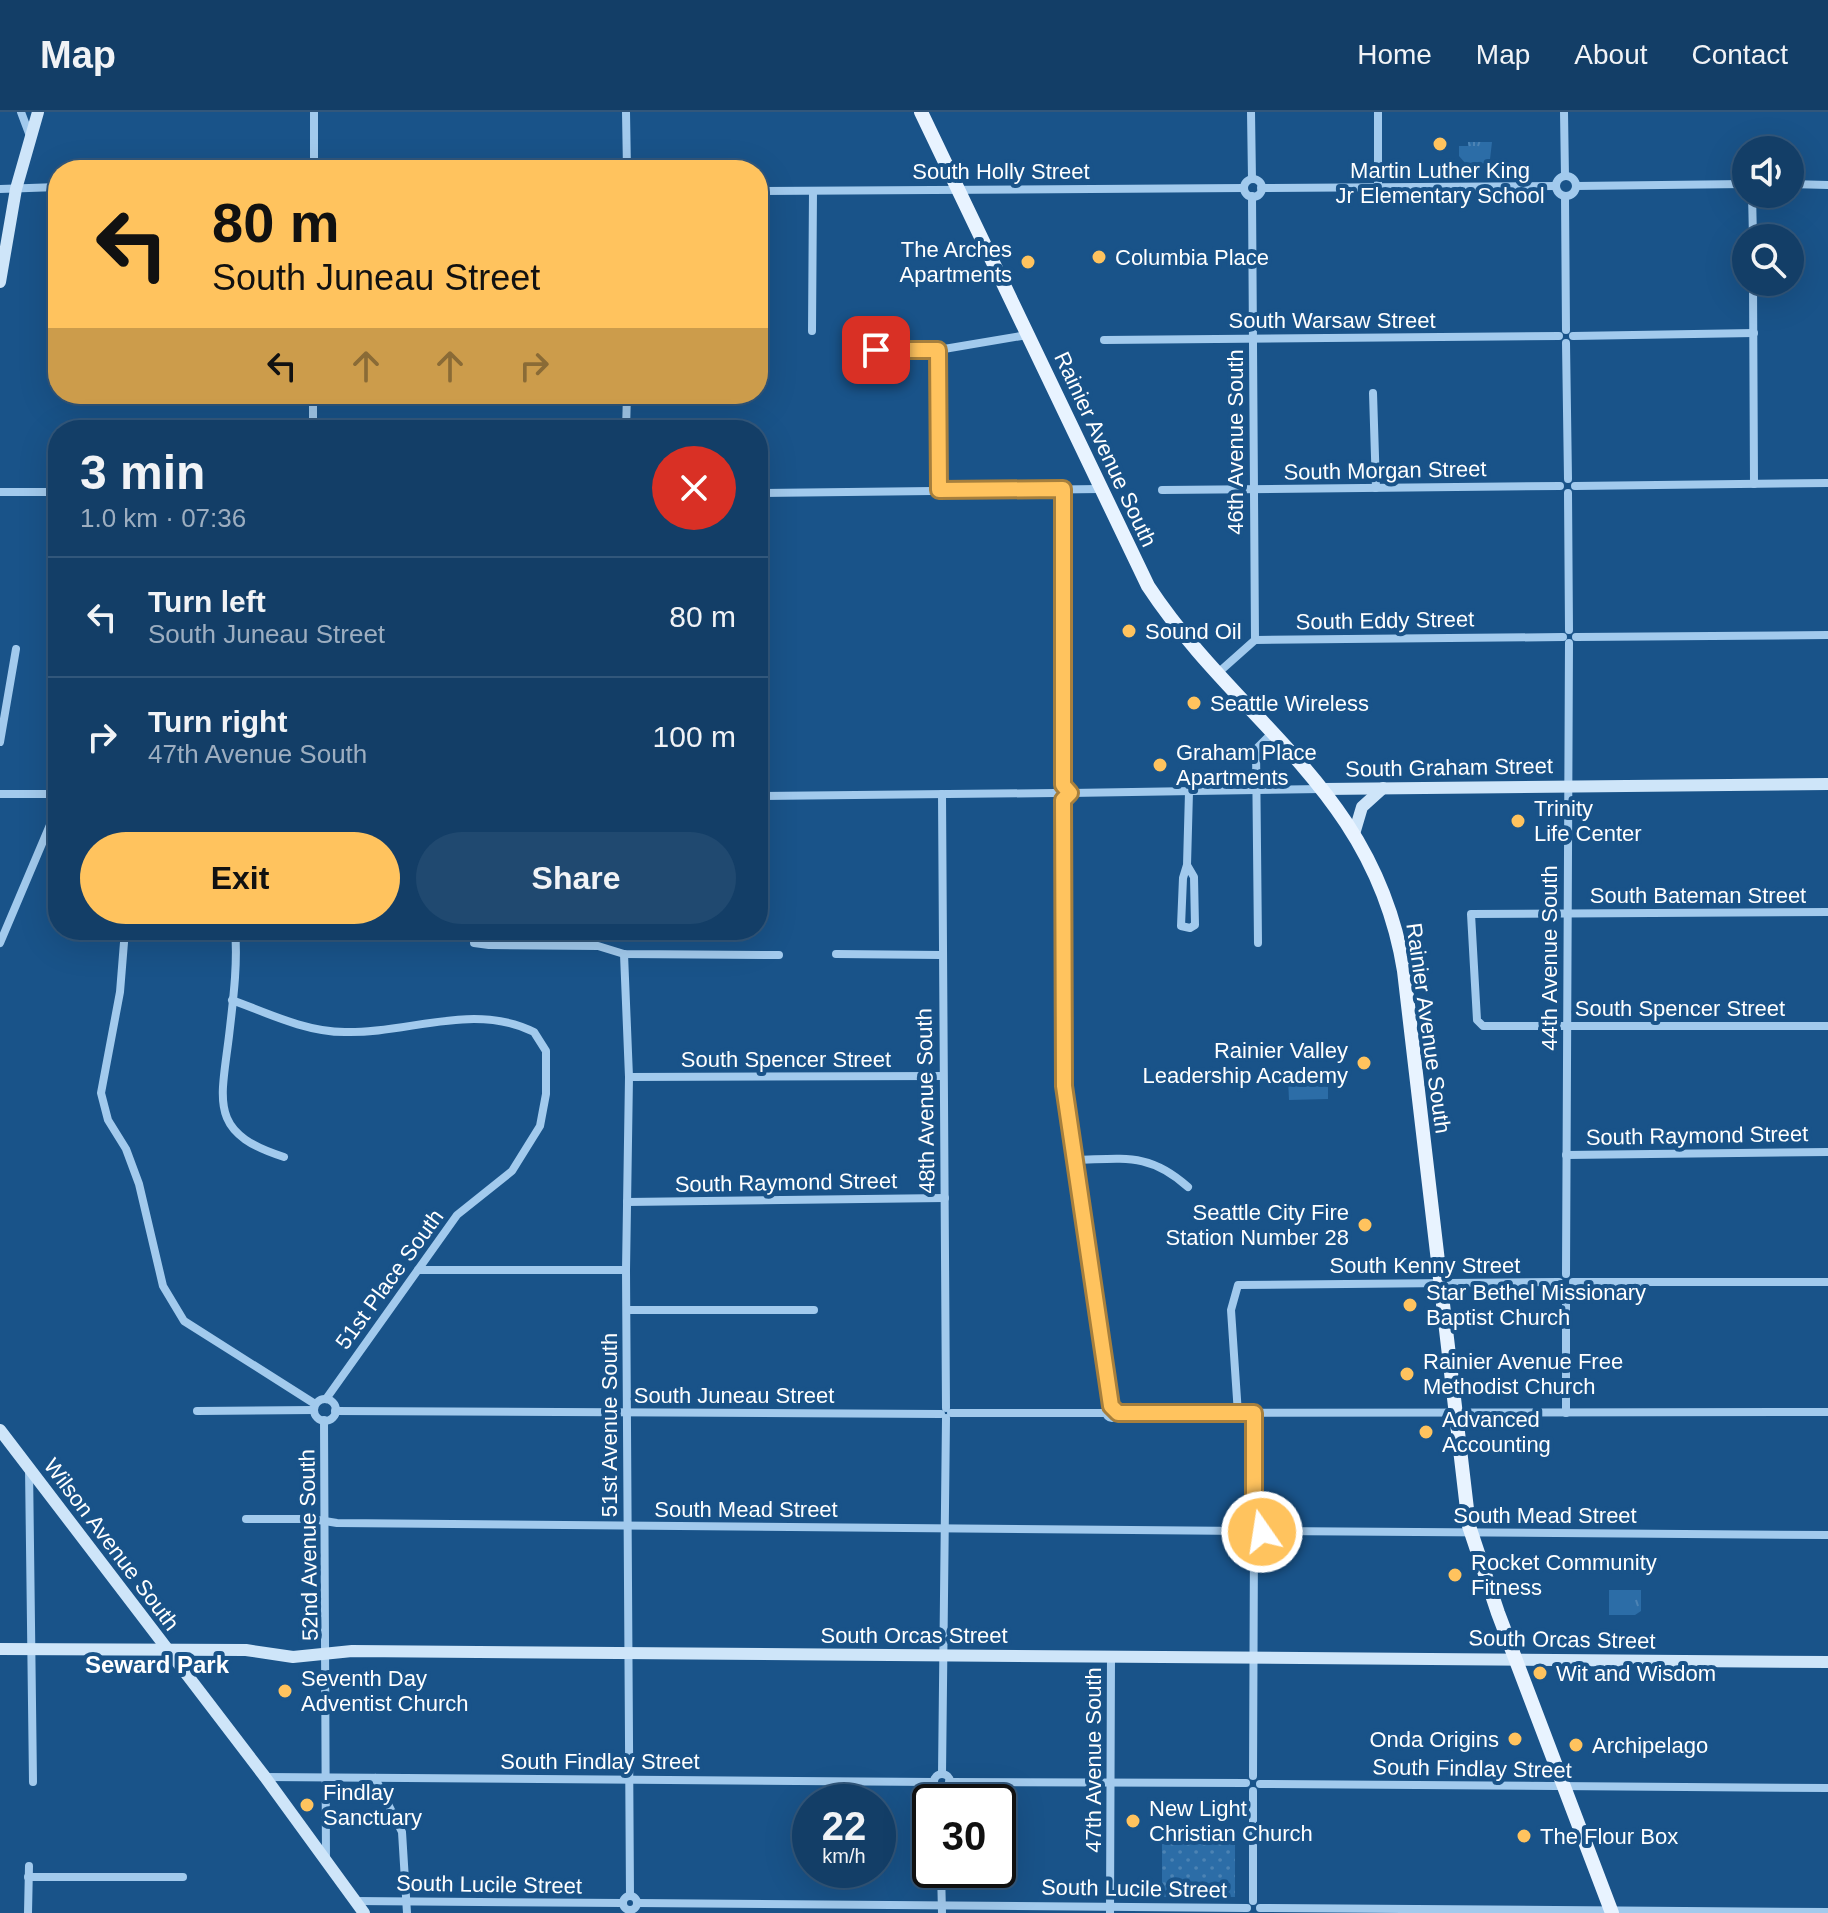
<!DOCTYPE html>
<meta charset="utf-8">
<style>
:root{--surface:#133e67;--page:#204970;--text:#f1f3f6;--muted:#9daec0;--line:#32577b;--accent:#ffc35e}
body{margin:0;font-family:Helvetica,sans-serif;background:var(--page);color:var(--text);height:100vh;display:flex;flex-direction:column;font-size:30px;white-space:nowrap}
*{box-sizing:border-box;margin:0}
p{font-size:26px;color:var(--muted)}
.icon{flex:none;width:44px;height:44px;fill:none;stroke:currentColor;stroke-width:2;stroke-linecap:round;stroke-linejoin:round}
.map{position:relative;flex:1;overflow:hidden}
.drawer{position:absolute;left:48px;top:308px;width:720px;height:520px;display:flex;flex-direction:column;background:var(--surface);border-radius:32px;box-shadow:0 8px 32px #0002,0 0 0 2px var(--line)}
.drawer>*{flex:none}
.banner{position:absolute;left:48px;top:48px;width:720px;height:244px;border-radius:32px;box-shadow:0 8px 32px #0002,0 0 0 2px var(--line);background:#ffc35e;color:#111;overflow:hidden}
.fabs{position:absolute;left:1732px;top:24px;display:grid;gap:16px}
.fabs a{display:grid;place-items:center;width:72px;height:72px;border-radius:50%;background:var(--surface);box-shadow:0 8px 32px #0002,0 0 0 2px var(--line);font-size:40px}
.speed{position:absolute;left:792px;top:1672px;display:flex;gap:16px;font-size:40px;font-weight:700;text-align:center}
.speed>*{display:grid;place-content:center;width:104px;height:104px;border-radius:50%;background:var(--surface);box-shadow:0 8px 32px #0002,0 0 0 2px var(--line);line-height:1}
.speed small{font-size:20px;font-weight:400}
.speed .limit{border:4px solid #111;border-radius:12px;background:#fff;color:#111}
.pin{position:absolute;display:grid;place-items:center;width:68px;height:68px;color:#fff;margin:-34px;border-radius:16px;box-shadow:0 4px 12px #0006}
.me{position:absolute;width:88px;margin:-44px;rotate:347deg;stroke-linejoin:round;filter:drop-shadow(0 0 6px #0008)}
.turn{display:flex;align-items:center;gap:28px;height:168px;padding:0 32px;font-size:36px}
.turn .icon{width:104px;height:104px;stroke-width:2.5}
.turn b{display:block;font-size:56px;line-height:68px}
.lanes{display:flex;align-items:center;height:76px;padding:0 32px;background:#0003;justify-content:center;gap:40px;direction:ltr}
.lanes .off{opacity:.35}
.round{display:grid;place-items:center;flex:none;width:84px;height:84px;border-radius:42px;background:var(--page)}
.head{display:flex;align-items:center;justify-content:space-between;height:136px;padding:0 32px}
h1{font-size:48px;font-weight:700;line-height:60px}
.button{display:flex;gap:16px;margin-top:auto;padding:16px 32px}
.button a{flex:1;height:92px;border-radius:48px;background:var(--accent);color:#111;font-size:32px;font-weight:700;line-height:92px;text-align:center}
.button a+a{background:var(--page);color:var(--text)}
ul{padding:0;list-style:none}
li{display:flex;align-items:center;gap:24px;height:120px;padding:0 32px;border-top:2px solid var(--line)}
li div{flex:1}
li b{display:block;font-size:30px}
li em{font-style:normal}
header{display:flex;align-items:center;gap:48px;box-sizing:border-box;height:112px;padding:0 40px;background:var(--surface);border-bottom:2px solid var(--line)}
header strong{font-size:38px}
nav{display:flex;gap:44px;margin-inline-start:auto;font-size:28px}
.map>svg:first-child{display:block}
.grass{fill:url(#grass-tufts)}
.garden{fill:url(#garden-dots)}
.pitch{fill:#2c6da7}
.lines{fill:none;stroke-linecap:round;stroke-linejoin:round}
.street{stroke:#a2caed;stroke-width:8}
.secondary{stroke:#cee5f9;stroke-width:12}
.primary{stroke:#e8f3ff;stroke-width:14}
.route-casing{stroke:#a67f3d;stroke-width:20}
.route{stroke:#ffc35e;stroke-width:14}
.poi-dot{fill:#ffc35e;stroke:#195389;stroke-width:3}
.labels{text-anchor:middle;stroke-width:8;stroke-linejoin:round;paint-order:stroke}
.poi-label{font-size:22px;fill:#fff;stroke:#195389;text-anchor:start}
.street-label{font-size:22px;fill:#fff;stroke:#195389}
.neighbourhood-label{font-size:24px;font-weight:bold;fill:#fff;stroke:#195389}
</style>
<header>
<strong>Map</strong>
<nav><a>Home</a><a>Map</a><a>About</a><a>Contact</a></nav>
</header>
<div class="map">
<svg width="1828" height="1801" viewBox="0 0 1828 1801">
<defs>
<pattern id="grass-tufts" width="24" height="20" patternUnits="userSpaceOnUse" patternTransform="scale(2)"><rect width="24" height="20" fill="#2c6da7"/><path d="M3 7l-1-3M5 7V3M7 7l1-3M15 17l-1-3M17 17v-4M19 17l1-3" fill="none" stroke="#4c83b4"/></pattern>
<pattern id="garden-dots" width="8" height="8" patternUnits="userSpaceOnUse" patternTransform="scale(2)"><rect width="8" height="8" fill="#2c6da7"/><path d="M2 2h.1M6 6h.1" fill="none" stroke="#4c83b4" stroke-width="1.8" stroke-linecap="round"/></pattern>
</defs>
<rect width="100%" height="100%" fill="#195389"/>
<g class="grass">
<path d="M1468 30H1492L1490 47 1481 53 1466 52 1459 44V34H1468Z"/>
<path d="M1609 1478H1641V1499L1635 1503H1609Z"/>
</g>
<rect class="garden" x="1162" y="1732" width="73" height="53"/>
<path class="pitch" d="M1328 966V987L1289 988 1288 967Z"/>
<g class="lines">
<g class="street">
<path d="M21 0 30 24"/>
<path d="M314 0V58"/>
<path d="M626 0 627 58"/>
<path d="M1251 0 1252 67"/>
<path d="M1378 0V75"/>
<path d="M1564 0 1565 64"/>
<circle cx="1566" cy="74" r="10"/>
<circle cx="1253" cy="76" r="9"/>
<path d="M1790 72 1828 73"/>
<path d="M1576 74 1746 72"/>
<path d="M1261 76 1556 74"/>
<path d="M0 77 58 75"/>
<path d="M758 79 1244 76"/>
<path d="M1752 82 1753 126"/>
<path d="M1252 84 1255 528"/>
<path d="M1565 84 1566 218"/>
<path d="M1753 170 1754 372"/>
<path d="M812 219 813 79"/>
<path d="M1573 224 1754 221"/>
<path d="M1104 228 1559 224"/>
<path d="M1566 231 1568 367"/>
<path d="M876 238H938L1027 223"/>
<path d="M938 238 939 378"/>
<path d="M1373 281 1376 376"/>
<path d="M313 318V282"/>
<path d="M626 318 627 282"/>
<path d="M1575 374 1828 371"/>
<path d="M1162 378 1560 374"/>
<path d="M0 380H58"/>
<path d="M758 381 1100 377"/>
<path d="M1568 381 1569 518"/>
<path d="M1576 525 1828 523"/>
<path d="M1219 560 1255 528 1563 525"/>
<path d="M0 630 16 537"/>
<path d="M1063 673V377"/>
<path d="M1070 681 1322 677"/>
<path d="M0 682H58"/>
<path d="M942 682 946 1296"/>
<path d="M758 684 1055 681"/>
<path d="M1063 688 1064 974 1111 1294"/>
<path d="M1187 753 1183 766 1181 814 1190 816 1195 813 1194 765 1187 753 1189 680"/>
<path d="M1828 800 1471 802 1477 908 1483 914H1828"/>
<path d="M125 818 120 880 101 981 108 1008 126 1037 139 1072 163 1174 184 1209 315 1292"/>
<path d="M235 818C238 852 233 889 229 924 221 990 208 1021 284 1045"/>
<path d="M474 818V831L489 833 598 834 624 842 779 843"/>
<path d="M0 831 58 694"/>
<path d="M1258 831 1256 637 1274 619"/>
<path d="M624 842 629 965 626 1158 630 1784"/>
<path d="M836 842 941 843"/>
<path d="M232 888C267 901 306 920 345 920 407 922 474 890 534 920L546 939V982L540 1014 512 1059 457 1103 326 1287"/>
<path d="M629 965 943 964"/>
<path d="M1566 1043 1828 1040"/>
<path d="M1075 1048C1124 1047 1149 1040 1188 1075"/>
<path d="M627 1090 945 1086"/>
<path d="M418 1158H626"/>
<path d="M1566 1162 1569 531"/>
<path d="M1573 1170H1828"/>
<path d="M1566 1177V1301"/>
<path d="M627 1198H814"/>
<circle cx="325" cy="1298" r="11"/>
<circle cx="1112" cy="1300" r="6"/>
<path d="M197 1299 314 1298"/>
<path d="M335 1299 941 1302"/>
<path d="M951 1301H1106"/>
<path d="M1118 1301 1828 1300"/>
<path d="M1238 1302 1231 1198 1238 1173 1559 1170"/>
<path d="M324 1308 326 1748"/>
<path d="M29 1355 33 1670"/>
<path d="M246 1407H312L337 1411 1247 1419"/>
<path d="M1254 1411V1301"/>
<path d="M1262 1419 1828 1423"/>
<path d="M942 1662 946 1306"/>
<circle cx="942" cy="1670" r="8"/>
<path d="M1253 1664 1254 1426"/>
<path d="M265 1665 934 1670"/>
<path d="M375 1666 402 1720 407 1801"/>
<path d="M949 1670 1246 1671"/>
<path d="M1260 1672 1828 1676"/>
<path d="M1253 1679V1789"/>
<path d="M941 1758 942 1801"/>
<path d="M28 1765H183"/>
<circle cx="630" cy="1791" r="7"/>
<path d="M355 1789 622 1791"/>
<path d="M637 1791 1247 1796"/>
<path d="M1260 1796 1828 1800"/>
<path d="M28 1801 29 1754"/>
<path d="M1110 1801 1111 1544"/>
</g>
<g class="secondary">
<path d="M0 170 16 77 38 0"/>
<path d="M1323 677 1828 672"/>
<path d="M1354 722 1362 695 1383 676"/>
<path d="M0 1318 265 1665 364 1801"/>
<path d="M0 1537 246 1538 293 1545 352 1539 1828 1550"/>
</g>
<path class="primary" d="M921 0 1148 474C1239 612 1375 677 1404 859L1469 1414 1498 1501 1612 1801"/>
</g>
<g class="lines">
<defs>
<path id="route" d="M876 238H938L939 378 1063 377V673L1070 681 1063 688 1064 974 1111 1294 1118 1301H1254V1411L1260 1414 1262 1420"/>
</defs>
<use href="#route" class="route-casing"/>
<use href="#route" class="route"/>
</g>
<g class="poi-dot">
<circle cx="1440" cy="32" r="8"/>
<circle cx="1099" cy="145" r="8"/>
<circle cx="1028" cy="150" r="8"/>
<circle cx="1129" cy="519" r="8"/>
<circle cx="1194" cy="591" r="8"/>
<circle cx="1160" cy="653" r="8"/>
<circle cx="1518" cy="709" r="8"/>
<circle cx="1364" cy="951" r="8"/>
<circle cx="1365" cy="1113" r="8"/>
<circle cx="1410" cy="1193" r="8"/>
<circle cx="1407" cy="1262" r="8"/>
<circle cx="1426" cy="1320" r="8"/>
<circle cx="1455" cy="1463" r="8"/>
<circle cx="1540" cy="1561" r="8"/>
<circle cx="285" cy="1579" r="8"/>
<circle cx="1515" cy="1627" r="8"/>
<circle cx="1576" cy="1633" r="8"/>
<circle cx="307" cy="1693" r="8"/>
<circle cx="1133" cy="1709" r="8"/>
<circle cx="1524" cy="1724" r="8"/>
</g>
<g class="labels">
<g class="poi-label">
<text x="1440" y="66" text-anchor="middle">Martin Luther King<tspan x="1440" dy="25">Jr Elementary School</tspan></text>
<text x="1012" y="145" text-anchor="end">The Arches<tspan x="1012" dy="25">Apartments</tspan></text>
<text x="1115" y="153">Columbia Place</text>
<text x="1145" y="527">Sound Oil</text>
<text x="1210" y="599">Seattle Wireless</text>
<text x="1176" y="648">Graham Place<tspan x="1176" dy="25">Apartments</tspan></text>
<text x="1534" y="704">Trinity<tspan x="1534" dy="25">Life Center</tspan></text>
<text x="1348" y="946" text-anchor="end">Rainier Valley<tspan x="1348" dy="25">Leadership Academy</tspan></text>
<text x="1349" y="1108" text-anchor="end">Seattle City Fire<tspan x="1349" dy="25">Station Number 28</tspan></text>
<text x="1426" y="1188">Star Bethel Missionary<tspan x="1426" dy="25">Baptist Church</tspan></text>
<text x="1423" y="1257">Rainier Avenue Free<tspan x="1423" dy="25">Methodist Church</tspan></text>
<text x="1442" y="1315">Advanced<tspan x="1442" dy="25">Accounting</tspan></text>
<text x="1471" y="1458">Rocket Community<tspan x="1471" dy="25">Fitness</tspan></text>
<text x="1556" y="1569">Wit and Wisdom</text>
<text x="301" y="1574">Seventh Day<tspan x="301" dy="25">Adventist Church</tspan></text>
<text x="1499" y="1635" text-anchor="end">Onda Origins</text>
<text x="1592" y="1641">Archipelago</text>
<text x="323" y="1688">Findlay<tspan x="323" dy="25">Sanctuary</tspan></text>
<text x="1149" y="1704">New Light<tspan x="1149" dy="25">Christian Church</tspan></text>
<text x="1540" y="1732">The Flour Box</text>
</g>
<g class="street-label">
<text x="1001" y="67">South Holly Street</text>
<text x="1332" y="216">South Warsaw Street</text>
<text transform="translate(1235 330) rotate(-90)" y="8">46th Avenue South</text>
<text transform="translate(1106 337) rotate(65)" y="8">Rainier Avenue South</text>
<text transform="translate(1385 358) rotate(-1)" y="8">South Morgan Street</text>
<text transform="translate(1385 508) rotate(-1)" y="8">South Eddy Street</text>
<text transform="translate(1449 655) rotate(-1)" y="8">South Graham Street</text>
<text x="1698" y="791">South Bateman Street</text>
<text transform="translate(1549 846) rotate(-90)" y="8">44th Avenue South</text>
<text x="1680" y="904">South Spencer Street</text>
<text transform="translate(1429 916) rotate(82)" y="8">Rainier Avenue South</text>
<text x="786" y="955">South Spencer Street</text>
<text transform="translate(925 989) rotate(-91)" y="8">48th Avenue South</text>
<text transform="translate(1697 1023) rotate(-1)" y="8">South Raymond Street</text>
<text transform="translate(786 1070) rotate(-1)" y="8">South Raymond Street</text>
<text x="1425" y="1161">South Kenny Street</text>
<text transform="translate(389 1167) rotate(-54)" y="8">51st Place South</text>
<text x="734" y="1291">South Juneau Street</text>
<text transform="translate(609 1313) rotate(-90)" y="8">51st Avenue South</text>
<text x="746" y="1405">South Mead Street</text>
<text x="1545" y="1411">South Mead Street</text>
<text transform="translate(112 1432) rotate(53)" y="8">Wilson Avenue South</text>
<text transform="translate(308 1433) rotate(-91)" y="8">52nd Avenue South</text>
<text x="914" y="1531">South Orcas Street</text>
<text transform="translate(1562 1527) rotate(1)" y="8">South Orcas Street</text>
<text transform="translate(1093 1648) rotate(-90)" y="8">47th Avenue South</text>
<text x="600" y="1657">South Findlay Street</text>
<text transform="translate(1472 1656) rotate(1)" y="8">South Findlay Street</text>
<text transform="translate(489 1772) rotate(1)" y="8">South Lucile Street</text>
<text transform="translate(1134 1776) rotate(1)" y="8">South Lucile Street</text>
</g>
<g class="neighbourhood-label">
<text x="157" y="1561">Seward Park</text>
</g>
</g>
</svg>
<div class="fabs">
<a><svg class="icon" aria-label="sound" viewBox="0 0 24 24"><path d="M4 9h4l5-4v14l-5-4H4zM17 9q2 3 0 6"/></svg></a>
<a><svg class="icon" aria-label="search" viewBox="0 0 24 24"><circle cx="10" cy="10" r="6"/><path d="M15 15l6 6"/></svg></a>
</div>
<div class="speed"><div>22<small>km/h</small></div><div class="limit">30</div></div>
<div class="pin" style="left:876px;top:238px;background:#d93025"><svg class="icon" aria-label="arrive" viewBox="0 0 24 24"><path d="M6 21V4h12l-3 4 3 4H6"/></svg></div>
<svg class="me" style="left:1262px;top:1420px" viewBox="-20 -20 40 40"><circle r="17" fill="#ffc35e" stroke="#fff" stroke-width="3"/><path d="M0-11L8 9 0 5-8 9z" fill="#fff"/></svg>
<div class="banner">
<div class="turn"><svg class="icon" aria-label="left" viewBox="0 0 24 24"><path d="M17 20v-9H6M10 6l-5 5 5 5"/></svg><div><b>80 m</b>South Juneau Street</div></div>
<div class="lanes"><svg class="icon" aria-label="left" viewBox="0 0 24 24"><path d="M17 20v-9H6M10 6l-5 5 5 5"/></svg><svg class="icon off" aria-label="ahead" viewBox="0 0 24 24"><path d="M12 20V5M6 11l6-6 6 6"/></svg><svg class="icon off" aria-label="ahead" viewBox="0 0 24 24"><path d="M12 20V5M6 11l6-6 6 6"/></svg><svg class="icon off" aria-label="right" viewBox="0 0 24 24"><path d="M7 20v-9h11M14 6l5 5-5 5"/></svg></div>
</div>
<section class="drawer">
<div class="head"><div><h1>3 min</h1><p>1.0 km · 07:36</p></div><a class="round" style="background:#d93025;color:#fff"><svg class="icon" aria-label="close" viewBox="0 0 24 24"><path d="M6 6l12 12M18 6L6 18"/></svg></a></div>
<ul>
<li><svg class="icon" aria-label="left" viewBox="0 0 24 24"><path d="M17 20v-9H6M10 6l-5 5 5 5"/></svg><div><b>Turn left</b><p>South Juneau Street</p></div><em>80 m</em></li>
<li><svg class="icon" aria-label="right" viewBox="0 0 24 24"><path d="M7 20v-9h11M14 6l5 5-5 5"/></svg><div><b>Turn right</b><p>47th Avenue South</p></div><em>100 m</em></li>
</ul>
<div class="button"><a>Exit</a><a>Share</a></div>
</section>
</div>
